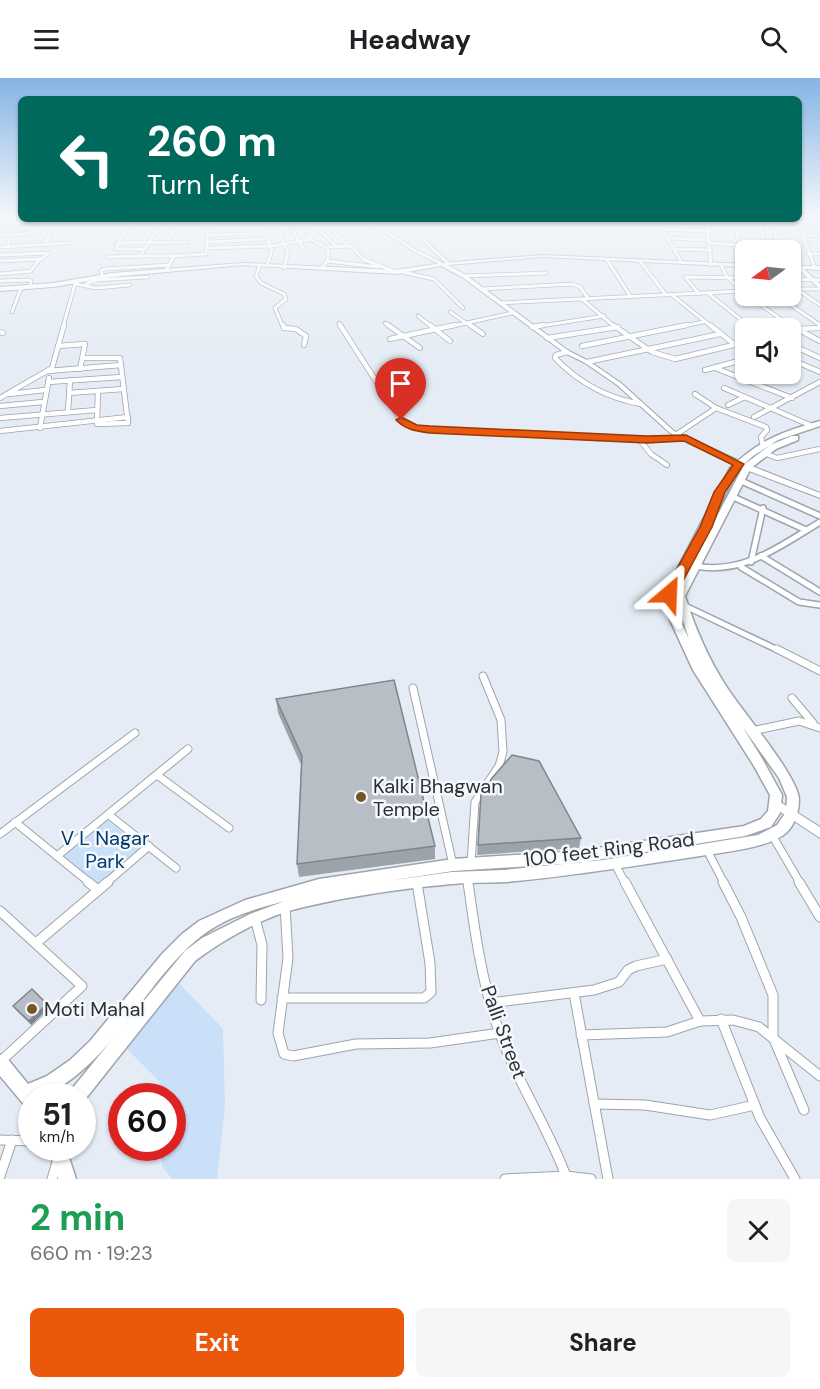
<!DOCTYPE html>
<meta charset="utf-8">
<style>
:root{--surface:#fff;--page:#f6f6f6;--text:#202124;--muted:#757577;--accent:#ea580c}
body{margin:0;font-family:"DM Sans",sans-serif;background:var(--page);color:var(--text);height:100vh;display:flex;flex-direction:column;font-size:22px;white-space:nowrap}
*{box-sizing:border-box;margin:0}
p{font-size:20px;color:var(--muted)}
.icon{flex:none;width:33px;height:33px;fill:none;stroke:currentColor;stroke-width:2;stroke-linecap:round;stroke-linejoin:round}
.map{position:relative;height:1101px;overflow:hidden}
.drawer{display:flex;flex-direction:column;background:var(--surface);flex:1}
.drawer>*{flex:none}
.guide{position:absolute;left:18px;top:18px;width:784px;height:126px;border-radius:9px;box-shadow:0 2px 4px #0004;background:#00695c;color:#fff;overflow:hidden}
.needle{width:39px;rotate:255deg}
.fabs{position:absolute;left:735px;top:162px;display:grid;gap:12px}
.fabs a{display:grid;place-items:center;width:66px;height:66px;border-radius:9px;background:var(--surface);box-shadow:0 2px 4px #0004;font-size:30px}
.speed{position:absolute;left:18px;top:1005px;display:flex;gap:12px;font-size:30px;font-weight:700;text-align:center}
.speed>*{display:grid;place-content:center;width:78px;height:78px;border-radius:50%;background:var(--surface);box-shadow:0 2px 4px #0004;line-height:1}
.speed small{font-size:15px;font-weight:400}
.speed .limit{border:9px solid #d22;background:#fff;color:#111}
.pin{position:absolute;display:grid;place-items:center;width:51px;height:51px;color:#fff;margin:-62px -26px;border-radius:50% 50% 50% 0;rotate:-45deg;box-shadow:0 0 6px #0007}
.pin .icon{rotate:45deg}
.me{position:absolute;width:66px;margin:-33px;rotate:26deg;stroke-linejoin:round;filter:drop-shadow(0 0 4px #0008)}
.turn{display:flex;align-items:center;gap:21px;height:126px;padding:0 30px;font-size:27px}
.turn .icon{width:78px;height:78px;stroke-width:2.5}
.turn b{display:block;font-size:42px;line-height:51px}
.round{display:grid;place-items:center;flex:none;width:63px;height:63px;border-radius:9px;background:var(--page)}
.head{display:flex;align-items:center;justify-content:space-between;height:102px;padding:0 30px}
h1{font-size:36px;font-weight:700;line-height:45px;color:#1e9e55}
.action{display:flex;gap:12px;margin-top:auto;padding:12px 30px}
.action a{flex:1;height:69px;border-radius:9px;background:var(--accent);color:#fff;font-size:24px;font-weight:700;line-height:69px;text-align:center}
.action a+a{background:var(--page);color:var(--text)}
header{display:flex;justify-content:space-between;align-items:center;height:78px;padding:0 30px;background:var(--surface);font-size:27px;font-weight:700}
.map>svg:first-child{display:block}
.green{fill:#cae0f9}
.lines{fill:none;stroke-linecap:round;stroke-linejoin:round}
.street-far4-casing{stroke:#9da4ac;stroke-width:4.5}
.street-far3-casing{stroke:#9da4ac;stroke-width:6}
.street-far2-casing{stroke:#9da4ac;stroke-width:8}
.street-far1-casing{stroke:#9da4ac;stroke-width:9}
.street-casing{stroke:#9da4ac;stroke-width:11}
.secondary-casing{stroke:#9da4ac;stroke-width:2}
.primary-casing{stroke:#9da4ac;stroke-width:3}
.street-far4{stroke:#fff;stroke-width:3}
.street-far3{stroke:#fff;stroke-width:4.5}
.street-far2{stroke:#fff;stroke-width:5}
.street-far1{stroke:#fff;stroke-width:7}
.street{stroke:#fff;stroke-width:9}
.secondary{fill:#fff;fill-rule:evenodd}
.primary{fill:#fff;fill-rule:evenodd}
.wall{fill:#9da3aa}
.shaded-wall{fill:#80858b}
.building{fill:#b7bec6;stroke:#80858b;stroke-width:1.5}
.route{fill:#ea580c;stroke:#983908;stroke-width:1.5}
.poi-dot{fill:#74542a;stroke:#f5f9fe;stroke-width:2}
.labels{text-anchor:middle;stroke-width:5;stroke-linejoin:round;paint-order:stroke}
.near-poi-label{font-size:20px;fill:#2d3033;stroke:#f5f9fe;text-anchor:start}
.near-park-label{font-size:20px;fill:#03396b;stroke:#f5f9fe}
.near-street-label{font-size:20px;fill:#2d3033;stroke:#f5f9fe}
</style>
<header><svg class="icon" aria-label="menu" viewBox="0 0 24 24"><path d="M4 6h16M4 12h16M4 18h16"/></svg>Headway<svg class="icon" aria-label="search" viewBox="0 0 24 24"><circle cx="10" cy="10" r="6"/><path d="M15 15l6 6"/></svg></header>
<div class="map">
<svg width="820" height="1101" viewBox="0 0 820 1101">
<rect width="100%" height="100%" fill="#e5ecf5"/>
<g class="green">
<path d="M107 742 142 769 97 807 63 778Z"/>
<path d="M179 905 223 951 225 1028 217 1101H172L162 1088 161 1070H172V1018H159V1003L127 971Z"/>
</g>
<g class="lines">
<defs>
<g id="street-far4">
<path d="M0 137 21 138"/>
<path d="M366 141 414 172 442 186"/>
<path d="M650 141 662 151 682 185"/>
<path d="M707 141 711 187"/>
<path d="M806 141 820 154"/>
<path d="M734 143 744 188"/>
<path d="M0 145 67 146"/>
<path d="M128 147 116 171H144"/>
<path d="M799 147 815 190"/>
<path d="M761 148 765 172"/>
<path d="M158 150 140 178H174L167 191"/>
<path d="M263 150 272 172 267 188"/>
<path d="M291 150 303 170"/>
<path d="M317 150 336 168"/>
<path d="M278 151 288 175 284 190"/>
<path d="M305 151 312 162 328 171V181L322 190"/>
<path d="M662 151 710 153"/>
<path d="M774 151 779 172"/>
<path d="M334 155 348 167"/>
<path d="M0 157H11"/>
<path d="M208 157 248 156"/>
<path d="M803 157 820 158"/>
<path d="M421 160 448 185"/>
<path d="M668 160 709 162"/>
<path d="M208 164 266 161"/>
<path d="M117 165 187 164"/>
<path d="M167 165 174 152"/>
<path d="M710 165 778 170"/>
<path d="M45 166 51 153"/>
<path d="M0 169 69 165"/>
<path d="M7 169 11 157 30 155"/>
<path d="M327 169 351 168 363 181 396 194"/>
<path d="M208 170 272 168 311 161"/>
<path d="M675 171 711 172"/>
<path d="M808 176H820"/>
<path d="M0 177 49 175 38 183 31 193 0 196"/>
<path d="M174 178 206 176 208 151"/>
<path d="M108 179 140 178"/>
<path d="M607 182 631 219"/>
<path d="M0 183 41 181"/>
<path d="M327 183 379 189"/>
<path d="M640 183 666 217"/>
<path d="M260 187 256 198 261 205 284 216 286 221 275 230 283 249"/>
<path d="M721 187 727 199 743 213"/>
<path d="M402 194 434 201 463 230"/>
<path d="M103 198 101 193 104 191 169 187"/>
<path d="M464 198 546 195"/>
<path d="M790 201 820 202"/>
<path d="M0 203 28 202 31 203 30 209"/>
<path d="M76 206 96 210 130 207"/>
<path d="M86 206 96 202 148 199"/>
<path d="M481 211 573 206 580 209 588 220"/>
<path d="M790 211H820"/>
<path d="M798 212 820 227"/>
<path d="M708 215 750 249"/>
<path d="M699 216 685 199 746 200"/>
<path d="M672 217 712 249"/>
<path d="M748 218 792 249"/>
<path d="M778 218 820 247"/>
<path d="M582 221 615 249"/>
<path d="M499 225 743 213"/>
<path d="M12 234 21 210"/>
<path d="M450 234 472 249"/>
<path d="M418 238 432 249"/>
<path d="M339 245 341 249"/>
<path d="M385 245 390 249"/>
<path d="M63 249 76 202"/>
<path d="M448 249 512 235"/>
<path d="M534 249 604 238"/>
<path d="M679 249 703 244"/>
</g>
<g id="street-far3">
<path d="M283 247 284 250 296 251 306 258 304 267"/>
<path d="M340 247 401 342 414 350 647 362 686 360"/>
<path d="M388 247 420 270"/>
<path d="M430 247 450 263"/>
<path d="M470 247 483 256"/>
<path d="M613 247 652 274 675 281 746 264"/>
<path d="M710 247 734 266"/>
<path d="M748 247 752 250"/>
<path d="M790 247 820 263"/>
<path d="M532 249 544 247"/>
<path d="M797 251 820 250"/>
<path d="M0 254 3 255"/>
<path d="M547 260 618 249"/>
<path d="M390 261 455 247"/>
<path d="M790 266 820 280"/>
<path d="M58 268 85 266 80 291"/>
<path d="M582 268 687 247"/>
<path d="M567 274 556 277 555 280C579 305 606 320 641 326"/>
<path d="M83 280H120L128 345 97 346 98 313"/>
<path d="M790 281 820 294"/>
<path d="M587 284 720 256"/>
<path d="M715 290 792 320"/>
<path d="M790 291 801 286"/>
<path d="M705 292 746 281"/>
<path d="M48 293 121 287"/>
<path d="M48 304 122 299"/>
<path d="M758 306 781 296"/>
<path d="M724 310 812 348"/>
<path d="M69 315 123 311"/>
<path d="M9 316 45 312"/>
<path d="M695 316 716 330 766 349 767 352 761 359 763 368"/>
<path d="M0 320 52 290 64 247"/>
<path d="M728 327 745 319"/>
<path d="M0 328 43 324"/>
<path d="M68 334 70 302"/>
<path d="M754 339 820 304"/>
<path d="M0 340 97 332"/>
<path d="M40 350 49 300"/>
<path d="M0 353 128 339"/>
<path d="M677 356 716 330"/>
<path d="M639 361 651 376 667 387"/>
<path d="M764 375 777 380 820 371"/>
</g>
<g id="street-far2">
<path d="M739 402 820 438"/>
<path d="M731 418 806 452"/>
<path d="M761 478 820 514"/>
<path d="M751 484 763 430"/>
<path d="M695 488C744 497 780 468 820 444"/>
<path d="M741 489 799 524 820 527"/>
<path d="M683 527 780 573"/>
</g>
<g id="street-far1">
<path d="M777 571 820 593"/>
<path d="M413 610 453 787"/>
<path d="M792 620 813 645"/>
<path d="M752 653 799 643 820 650"/>
<path d="M157 697 229 750"/>
<path d="M109 737 176 790"/>
<path d="M15 744 90 805"/>
<path d="M0 756 135 655"/>
<path d="M772 757 800 805"/>
<path d="M707 772 724 805"/>
<path d="M57 778 188 671"/>
<path d="M471 785 475 724 499 688 503 674 501 642 483 598"/>
<path d="M615 786 625 805"/>
<path d="M467 799 468 805"/>
<path d="M106 805 149 768"/>
</g>
<g id="street">
<path d="M88 804 98 812"/>
<path d="M468 804C475 855 482 907 500 956 518 1006 549 1050 567 1101"/>
<path d="M625 804 700 943"/>
<path d="M723 804 741 839 773 917V959L804 1032"/>
<path d="M799 804 820 839"/>
<path d="M285 828 288 880 278 955 284 976 293 978 356 966 430 965 500 955"/>
<path d="M0 833 82 908 0 984"/>
<path d="M255 840 262 867 261 922"/>
<path d="M36 865 108 804"/>
<path d="M574 915 608 1101"/>
<path d="M282 920H424L431 914 430 885 417 805"/>
<path d="M490 925 594 912 619 904 628 892 636 888 667 881"/>
<path d="M721 941 760 1040 795 1101"/>
<path d="M581 957 667 954 700 943 733 942 759 949 820 998"/>
<path d="M594 1026 645 1027 710 1037 755 1027"/>
<path d="M0 1062 32 1063"/>
<path d="M0 1098 12 1062"/>
<path d="M52 1101 57 1084"/>
<path d="M505 1101 566 1098 591 1101"/>
</g>
<g id="secondary">
<path d="M543 177 746 186V189L543 179 448 187 466 197 569 273 589 283 621 305 674 353 742 384 820 415V420L736 388 670 355 617 307 585 285 565 275 462 199 441 188 396 196 243 187 112 199 53 209 0 213V209L53 205 112 195 243 185 396 192 442 185Z"/>
<path d="M790 188H820V192L804 191 820 206V211L798 191H790Z"/>
<path d="M777 722 820 749V760L773 729 772 726 773 723Z"/>
</g>
<g id="primary">
<path d="M820 343V348L778 362 753 378 737 393 674 516 680 542 689 561 675 518 744 387 770 367 792 358H798V362L776 371 751 390 685 518C695 550 708 580 726 608 741 632 799 699 799 722 799 733 795 747 786 755 769 770 723 774 700 778 635 788 571 798 506 804 488 805 470 804 452 806 404 810 351 818 304 829 267 837 225 860 195 883L83 1024 82 1018H69L71 1012 115 958C97 980 61 1018 32 1018V1031L26 1029 0 998V977L6 979 28 1006 47 998 70 982 90 963 162 876 182 856 199 843 245 822 319 801 453 781 577 773 744 748 761 741 768 733 770 717 754 688 693 592 670 542 664 516 730 390C760 362 781 354 820 343ZM742 648 779 700 787 719 786 734 777 747 758 757 603 782 504 792 452 794 387 803 453 793 577 785 745 758 771 749 780 735 782 717 763 682ZM285 823 250 836 202 860 185 873 123 948C149 916 173 878 207 854 230 838 258 830 285 823Z"/>
<path d="M49 1070H66L76 1101H58Z"/>
</g>
</defs>
<use href="#street-far4" class="street-far4-casing"/>
<use href="#street-far3" class="street-far3-casing"/>
<use href="#street-far2" class="street-far2-casing"/>
<use href="#street-far1" class="street-far1-casing"/>
<use href="#street" class="street-casing"/>
<use href="#secondary" class="secondary-casing"/>
<use href="#primary" class="primary-casing"/>
<use href="#street-far4" class="street-far4"/>
<use href="#street-far3" class="street-far3"/>
<use href="#street-far2" class="street-far2"/>
<use href="#street-far1" class="street-far1"/>
<use href="#street" class="street"/>
<use href="#secondary" class="secondary"/>
<use href="#primary" class="primary"/>
</g>
<g class="wall">
<path d="M276 621 435 768V781L299 799 297 786 301 687 278 635Z"/>
<path d="M481 716 581 760 579 770 477 777Z"/>
<path d="M47 926 49 930 31 947 15 931 13 928Z"/>
</g>
<path class="shaded-wall" d="M47 926 49 930 31 947 29 943Z"/>
<g class="building">
<path d="M394 602 435 768 297 786 302 678 276 621Z"/>
<path d="M512 677 539 683 581 760 478 767 481 716 492 700Z"/>
<path d="M32 911 47 926 29 943 13 928Z"/>
</g>
<linearGradient id="sky" x2="0" y2="1"><stop stop-color="#85b4e4"/><stop offset="0.47" stop-color="#f3f6fa"/><stop offset="1" stop-color="#f3f6fa" stop-opacity="0"/></linearGradient>
<rect width="820" height="291" fill="url(#sky)"/>
<path class="route" d="M401 339 417 347 430 348 647 358 686 357 744 386 725 414 712 449 676 516 669 520 663 516 700 449 714 414 733 387 684 363 647 365 430 355C416 353 406 352 396 342Z"/>
<g class="poi-dot">
<circle cx="361" cy="719" r="6"/>
<circle cx="32" cy="931" r="6"/>
</g>
<g class="labels">
<g class="near-poi-label">
<text x="373" y="715">Kalki Bhagwan<tspan x="373" dy="23">Temple</tspan></text>
<text x="44" y="938">Moti Mahal</text>
</g>
<g class="near-park-label">
<text x="105" y="767">V L Nagar<tspan x="105" dy="23">Park</tspan></text>
</g>
<g class="near-street-label">
<text transform="translate(609 771) rotate(-7)" y="7">100 feet Ring Road</text>
<text transform="translate(504 954) rotate(70)" y="7">Palli Street</text>
</g>
</g>
</svg>
<div class="fabs">
<a><svg class="needle" viewBox="-14 -14 28 28"><path d="M0-13l5 13h-10z" fill="#e53935"/><path d="M0 13l5-13h-10z" fill="#757577"/></svg></a>
<a><svg class="icon" aria-label="sound" viewBox="0 0 24 24"><path d="M4 9h4l5-4v14l-5-4H4zM17 9q2 3 0 6"/></svg></a>
</div>
<div class="speed"><div>51<small>km/h</small></div><div class="limit">60</div></div>
<div class="pin" style="left:401px;top:342px;background:#d93025"><svg class="icon" aria-label="arrive" viewBox="0 0 24 24"><path d="M6 21V4h12l-3 4 3 4H6"/></svg></div>
<svg class="me" style="left:669px;top:516px" viewBox="-20 -20 40 40"><path d="M0-17L14 15 0 8-14 15z" fill="#ea580c" stroke="#fff" stroke-width="4"/></svg>
<div class="guide">
<div class="turn"><svg class="icon" aria-label="left" viewBox="0 0 24 24"><path d="M17 20v-9H6M10 6l-5 5 5 5"/></svg><div><b>260 m</b>Turn left</div></div>
</div>
</div>
<section class="drawer">
<div class="head"><div><h1>2 min</h1><p>660 m · 19:23</p></div><a class="round"><svg class="icon" aria-label="close" viewBox="0 0 24 24"><path d="M6 6l12 12M18 6L6 18"/></svg></a></div>
<div class="action"><a>Exit</a><a>Share</a></div>
</section>
